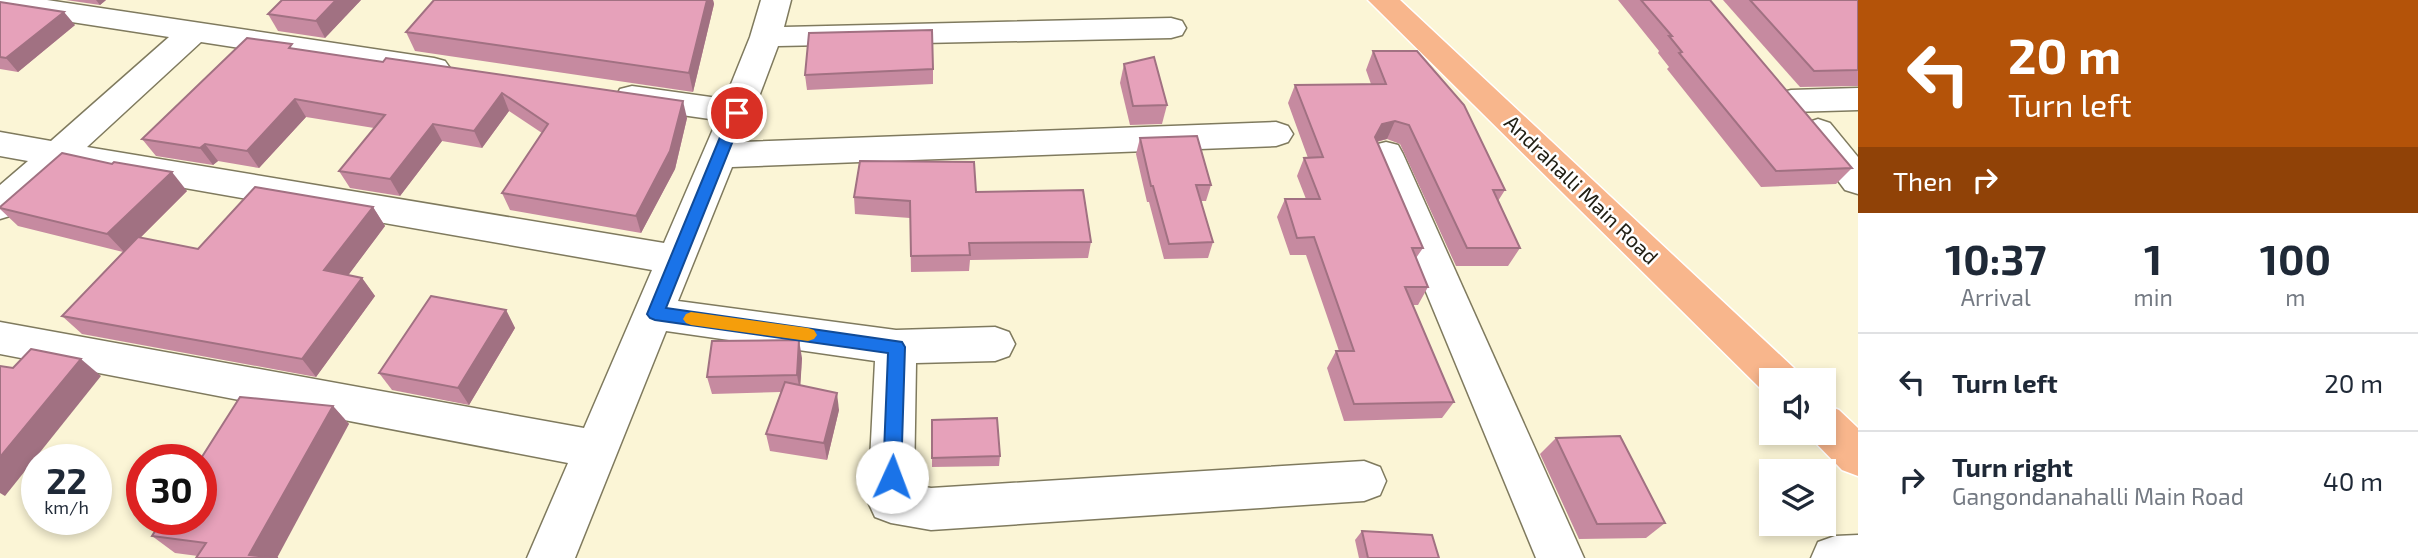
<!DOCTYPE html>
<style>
:root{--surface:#fff;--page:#f2f2f3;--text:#1f2937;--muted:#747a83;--line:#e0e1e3}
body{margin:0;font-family:"Exo 2",sans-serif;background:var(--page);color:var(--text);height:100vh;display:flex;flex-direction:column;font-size:26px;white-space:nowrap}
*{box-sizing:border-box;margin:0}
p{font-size:23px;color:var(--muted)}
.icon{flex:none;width:38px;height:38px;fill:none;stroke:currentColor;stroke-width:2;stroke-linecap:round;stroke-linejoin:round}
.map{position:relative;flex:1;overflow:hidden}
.sheet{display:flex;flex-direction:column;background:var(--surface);width:560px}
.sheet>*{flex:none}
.hud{background:#b45309;color:#fff;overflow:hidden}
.fabs{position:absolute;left:1759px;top:368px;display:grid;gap:14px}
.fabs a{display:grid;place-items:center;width:77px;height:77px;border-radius:0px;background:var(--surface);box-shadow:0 4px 10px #0003;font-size:35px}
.speed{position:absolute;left:21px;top:444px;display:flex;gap:14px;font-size:35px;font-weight:700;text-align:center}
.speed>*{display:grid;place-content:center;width:91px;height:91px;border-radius:50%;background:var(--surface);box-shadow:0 4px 10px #0003;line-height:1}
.speed small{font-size:18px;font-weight:400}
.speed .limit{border:10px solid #d22;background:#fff;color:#111}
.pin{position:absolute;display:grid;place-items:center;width:60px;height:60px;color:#fff;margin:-30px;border:4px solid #fff;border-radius:50%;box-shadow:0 2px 7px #0007}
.me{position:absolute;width:77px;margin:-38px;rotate:2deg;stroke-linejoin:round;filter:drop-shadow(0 0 5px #0008)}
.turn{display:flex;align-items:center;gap:24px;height:147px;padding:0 35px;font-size:32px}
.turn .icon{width:91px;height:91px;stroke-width:2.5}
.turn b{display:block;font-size:49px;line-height:60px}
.then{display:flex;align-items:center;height:66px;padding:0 35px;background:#0003;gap:14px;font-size:26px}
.eta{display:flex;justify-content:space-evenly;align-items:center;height:119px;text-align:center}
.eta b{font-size:42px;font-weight:700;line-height:49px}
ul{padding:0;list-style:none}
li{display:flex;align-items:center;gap:21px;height:98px;padding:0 35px;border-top:2px solid var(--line)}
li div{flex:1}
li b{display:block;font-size:26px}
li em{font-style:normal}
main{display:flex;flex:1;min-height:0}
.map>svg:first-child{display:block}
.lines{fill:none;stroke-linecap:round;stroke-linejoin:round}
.minor-casing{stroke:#7f7a5e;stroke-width:3}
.major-casing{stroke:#fff;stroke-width:3}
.minor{fill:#fff;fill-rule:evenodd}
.major{fill:#f8b68c;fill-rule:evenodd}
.wall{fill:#c68aa0}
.shaded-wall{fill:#a17182}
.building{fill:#e6a1ba;stroke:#a17182;stroke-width:2}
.route{fill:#1a73e8;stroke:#114b97;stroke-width:2}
.slow{fill:#f59e0b}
.labels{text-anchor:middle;stroke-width:5;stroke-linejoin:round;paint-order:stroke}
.street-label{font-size:21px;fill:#222015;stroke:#fff}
</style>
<main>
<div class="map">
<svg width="1858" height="558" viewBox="0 0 1858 558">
<rect width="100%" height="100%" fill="#fbf5d6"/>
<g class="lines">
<defs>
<g id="minor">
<path d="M0 0H47L434 58 445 61 450 68 445 75 434 78 201 42 87 147 664 243 717 120 632 108 620 105 616 97 620 89 632 86 725 99 750 37 761 0H791L784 27 1171 18 1182 21 1186 28 1182 35 1171 38 778 46 742 142 1276 122 1288 126 1293 134 1288 142 1276 146 732 167 678 301 896 330 995 327 1009 332 1015 344 1009 356 995 361 916 363 914 485 931 488 1364 461 1380 467 1386 481 1380 495 1364 501 931 530 891 523 875 517 868 502 875 361 666 331 575 558H527L568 463 0 354V322L584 428 652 270 65 167 13 215 0 219V185L28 161 0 156V132L51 141 169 37 0 11Z"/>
<path d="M1858 88V110L1791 112 1779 109 1774 101 1779 93 1791 90Z"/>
<path d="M1818 119 1830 123 1858 157V194L1845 190 1801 131 1806 123Z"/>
<path d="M1386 142 1398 145 1403 154 1584 558H1536L1369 154 1374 145Z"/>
<path d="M1858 535V558H1811L1818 542 1835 536Z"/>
</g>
<g id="major">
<path d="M1368 0H1400L1794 368 1800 380H1771V395L1764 392Z"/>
<path d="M1824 404 1839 410 1858 428V476L1842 470 1809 436 1807 432H1824Z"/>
</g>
</defs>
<use href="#minor" class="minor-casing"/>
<use href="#major" class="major-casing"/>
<use href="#minor" class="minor"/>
<use href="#major" class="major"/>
</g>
<g class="wall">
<path d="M66 0H106L100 5Z"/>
<path d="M361 0 325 38 278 31 268 14Z"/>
<path d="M434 0H713L714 4 693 92 415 51 406 32Z"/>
<path d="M1618 0H1710L1852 168 1836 184 1761 187 1667 69 1669 67 1658 53 1659 51Z"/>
<path d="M1723 0H1858V86L1800 87Z"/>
<path d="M0 2 75 25 18 72 0 69Z"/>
<path d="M295 49 687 118 675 169 641 233 510 210 502 193 542 133 509 111 482 148 442 141 400 196 350 188 339 171 374 128 306 117 259 168 218 161 213 165 156 156 142 139Z"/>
<path d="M1373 51 1505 190 1498 201 1520 248 1508 266H1456L1400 144 1387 139 1377 142 1423 248 1416 258 1428 287 1418 305H1412L1454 402 1442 418 1344 421 1327 368 1336 351H1339L1306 255H1290L1277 217 1285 199H1306L1297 176 1304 158H1308L1288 103 1295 85 1371 84 1366 70Z"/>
<path d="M1124 64 1167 105 1162 124 1130 125 1120 83Z"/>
<path d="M933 69V84L807 90 805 75Z"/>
<path d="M1140 138 1211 185 1206 201H1201L1213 242 1208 258 1164 259 1149 202H1147L1136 154Z"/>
<path d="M112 164 187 191 140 238 198 249 373 207 385 226 348 275 362 278 375 296 316 377 82 334 62 316 123 252 18 226 0 209V207Z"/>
<path d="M976 192 1091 242 1088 258 970 260 969 271 911 272 910 218 855 214 854 197Z"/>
<path d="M506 310 515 328 469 405 392 390 379 373Z"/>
<path d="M802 358 800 385 839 410 827 460 770 451 766 434 781 392 712 394 707 377Z"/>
<path d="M333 406 349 424 198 556 175 553 152 536Z"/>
<path d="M932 420 1000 456 999 466 932 467Z"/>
<path d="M1556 438 1665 523 1646 538 1579 539 1540 454Z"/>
<path d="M1362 531 1439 558H1359L1355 540Z"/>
</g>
<g class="shaded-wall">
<path d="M96 0H106L100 5Z"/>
<path d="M336 0H361L325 38 316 21Z"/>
<path d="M707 0H713L714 4 693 92 689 73Z"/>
<path d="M64 12 75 25 18 72 6 58Z"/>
<path d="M502 93 509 111 482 148 474 131Z"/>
<path d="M295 99 306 117 259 168 247 151Z"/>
<path d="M683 101 687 118 675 169 641 233 636 216Z"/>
<path d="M1395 121 1387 139 1373 142 1367 155 1382 124Z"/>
<path d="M433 124 442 141 400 196 390 179Z"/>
<path d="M205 144 218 161 213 165 200 148Z"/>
<path d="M172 172 187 191 125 253 107 234Z"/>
<path d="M373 207 385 226 338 289 324 270Z"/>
<path d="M362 278 375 296 316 377 302 359Z"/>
<path d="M506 310 515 328 469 405 458 388Z"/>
<path d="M799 340 802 358 800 392 797 375Z"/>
<path d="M81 359 101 376 5 496 0 493V457Z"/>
<path d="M837 393 839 410 827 460 824 443Z"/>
<path d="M333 406 349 424 277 558 249 555Z"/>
</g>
<g class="building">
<path d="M282 0H336L316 21 268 14Z"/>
<path d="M434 0H707L689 73 406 32Z"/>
<path d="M1641 0H1710L1852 168 1776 171 1679 53 1682 52 1669 36H1672Z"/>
<path d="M1750 0H1858V70L1814 71Z"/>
<path d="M0 2 64 12 6 58 0 57Z"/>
<path d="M932 30 933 69 805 75 809 33Z"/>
<path d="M247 38 292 44 289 48 383 62 386 58 683 101 670 151 636 216 502 193 548 124 502 93 474 131 433 124 390 179 339 171 385 115 295 99 247 151 205 144 200 148 142 139Z"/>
<path d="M1373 51H1417L1464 105 1505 190H1493L1520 248H1467L1409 125 1395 121 1382 124 1375 137 1423 248H1412L1428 287H1405L1454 402 1354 404 1336 351H1354L1314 237 1297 238 1285 199H1320L1304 158 1323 157 1295 85 1386 84Z"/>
<path d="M1154 57 1167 105 1133 106 1124 64Z"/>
<path d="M1197 136 1211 185H1196L1213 242 1169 244 1153 186H1151L1140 138Z"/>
<path d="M62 153 112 164 114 162 172 172 107 234 0 208V207Z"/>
<path d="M860 161 974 162 976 192 1083 190 1091 242 969 243 970 255 911 256 910 201 854 197Z"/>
<path d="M255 187 373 207 324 270 362 278 302 359 62 316 138 237 198 249Z"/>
<path d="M431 296 506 310 458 388 379 373Z"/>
<path d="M799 340 797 375 707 377 712 341Z"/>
<path d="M31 349 81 359 0 457V366L13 368Z"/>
<path d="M785 382 837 393 824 443 766 434Z"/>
<path d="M240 397 333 406 249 555 278 558H196L206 543 152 536 162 520H201V460H200Z"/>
<path d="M997 418 1000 456 932 458V420Z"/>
<path d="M1620 436 1665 523 1597 524 1556 438Z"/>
<path d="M1362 531 1432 535 1439 558H1368Z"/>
</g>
<path class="route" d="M737 108 744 113 666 308 902 342 905 347 901 477 898 482 892 485 885 482 883 477 888 353 655 320 650 318 647 314 730 113Z"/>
<path class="slow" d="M691 312 808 328 814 330 817 335 814 339 808 341 691 325 686 323 683 319 686 314Z"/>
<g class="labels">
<g class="street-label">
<text transform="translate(1581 190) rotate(44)" y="7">Andrahalli Main Road</text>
</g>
</g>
</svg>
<div class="fabs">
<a><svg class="icon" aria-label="sound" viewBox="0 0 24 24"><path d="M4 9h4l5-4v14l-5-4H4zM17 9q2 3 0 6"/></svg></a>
<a><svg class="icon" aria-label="layers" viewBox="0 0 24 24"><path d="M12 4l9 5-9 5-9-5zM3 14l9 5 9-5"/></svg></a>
</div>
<div class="speed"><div>22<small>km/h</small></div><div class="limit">30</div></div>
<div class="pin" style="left:737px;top:113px;background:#d93025"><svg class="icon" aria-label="arrive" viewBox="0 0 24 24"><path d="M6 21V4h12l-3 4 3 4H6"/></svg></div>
<svg class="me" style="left:892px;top:477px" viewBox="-20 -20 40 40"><circle r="19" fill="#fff"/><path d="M0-13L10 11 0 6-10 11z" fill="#1a73e8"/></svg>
</div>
<section class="sheet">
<div class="hud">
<div class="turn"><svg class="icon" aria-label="left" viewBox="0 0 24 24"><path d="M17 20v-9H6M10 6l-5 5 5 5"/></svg><div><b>20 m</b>Turn left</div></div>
<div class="then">Then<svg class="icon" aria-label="right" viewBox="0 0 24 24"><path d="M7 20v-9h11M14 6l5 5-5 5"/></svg></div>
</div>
<div class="eta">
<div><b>10:37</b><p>Arrival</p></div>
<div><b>1</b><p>min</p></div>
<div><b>100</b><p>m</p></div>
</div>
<ul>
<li><svg class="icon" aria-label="left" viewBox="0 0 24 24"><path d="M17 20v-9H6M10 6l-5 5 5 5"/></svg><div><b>Turn left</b></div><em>20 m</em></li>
<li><svg class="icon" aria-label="right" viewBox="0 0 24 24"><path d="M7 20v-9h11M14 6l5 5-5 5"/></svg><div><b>Turn right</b><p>Gangondanahalli Main Road</p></div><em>40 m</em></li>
</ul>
</section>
</main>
